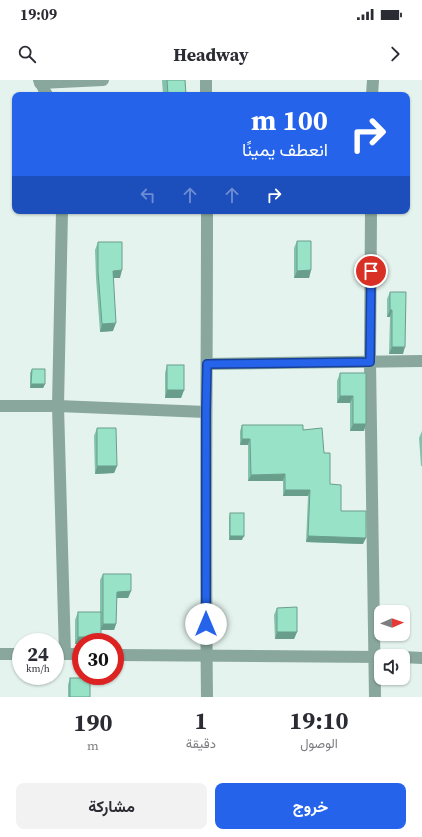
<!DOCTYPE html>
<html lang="ar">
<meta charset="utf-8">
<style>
:root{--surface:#fff;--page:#f2f2f3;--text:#2b2b33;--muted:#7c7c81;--accent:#2563eb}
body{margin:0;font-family:"Source Serif 4",Vazirmatn,serif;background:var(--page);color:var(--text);direction:rtl;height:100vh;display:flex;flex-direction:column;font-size:15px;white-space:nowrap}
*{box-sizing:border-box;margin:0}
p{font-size:13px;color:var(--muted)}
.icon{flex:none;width:22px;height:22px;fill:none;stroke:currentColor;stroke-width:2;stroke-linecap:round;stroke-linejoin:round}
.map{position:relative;height:617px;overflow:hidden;direction:ltr}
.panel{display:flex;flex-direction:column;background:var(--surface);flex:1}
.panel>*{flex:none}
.hud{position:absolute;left:12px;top:12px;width:398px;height:122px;border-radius:8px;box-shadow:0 1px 3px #0004;direction:rtl;background:#2563eb;color:#fff;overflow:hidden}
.needle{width:26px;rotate:88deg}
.controls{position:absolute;left:374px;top:525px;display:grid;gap:8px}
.controls a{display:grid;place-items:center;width:36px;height:36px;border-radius:8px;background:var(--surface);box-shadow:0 1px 3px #0004;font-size:20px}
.speed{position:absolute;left:12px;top:553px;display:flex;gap:8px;font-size:20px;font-weight:700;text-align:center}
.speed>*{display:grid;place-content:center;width:52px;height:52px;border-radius:50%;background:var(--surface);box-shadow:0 1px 3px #0004;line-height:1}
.speed small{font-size:10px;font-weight:400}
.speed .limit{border:6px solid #d22;background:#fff;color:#111}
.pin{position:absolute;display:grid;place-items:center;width:34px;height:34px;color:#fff;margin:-17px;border:2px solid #fff;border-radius:50%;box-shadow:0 1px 4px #0007}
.me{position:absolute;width:44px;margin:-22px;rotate:0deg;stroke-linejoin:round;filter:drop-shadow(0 0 3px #0008)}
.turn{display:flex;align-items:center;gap:14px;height:84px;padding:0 16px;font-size:18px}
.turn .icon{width:52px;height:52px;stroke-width:2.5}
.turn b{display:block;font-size:28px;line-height:34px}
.lanes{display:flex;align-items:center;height:38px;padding:0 16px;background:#0003;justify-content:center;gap:20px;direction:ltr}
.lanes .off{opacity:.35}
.eta{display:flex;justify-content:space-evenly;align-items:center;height:68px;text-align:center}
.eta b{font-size:24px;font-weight:700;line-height:28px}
.button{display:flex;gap:8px;margin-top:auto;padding:8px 16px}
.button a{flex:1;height:46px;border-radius:8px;background:var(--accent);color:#fff;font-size:16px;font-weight:700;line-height:46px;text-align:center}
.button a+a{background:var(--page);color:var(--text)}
.status{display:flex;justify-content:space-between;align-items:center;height:28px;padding:0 20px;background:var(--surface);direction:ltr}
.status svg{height:11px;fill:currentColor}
header{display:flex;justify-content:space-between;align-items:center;height:52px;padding:0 16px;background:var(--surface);font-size:18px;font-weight:700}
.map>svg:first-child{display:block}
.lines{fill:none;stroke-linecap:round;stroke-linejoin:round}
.minor{stroke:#89a79c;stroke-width:12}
.wall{fill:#83c2ac}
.shaded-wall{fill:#6a9e8c}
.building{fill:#98e2c8;stroke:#6a9e8c}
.route-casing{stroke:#184099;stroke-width:10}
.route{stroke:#2563eb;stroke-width:7}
</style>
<div class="status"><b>19:09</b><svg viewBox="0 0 49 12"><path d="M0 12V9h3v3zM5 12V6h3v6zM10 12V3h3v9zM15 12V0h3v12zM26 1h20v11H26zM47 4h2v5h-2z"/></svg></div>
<header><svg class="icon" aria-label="forward" viewBox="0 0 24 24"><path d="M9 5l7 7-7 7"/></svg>Headway<svg class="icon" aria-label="search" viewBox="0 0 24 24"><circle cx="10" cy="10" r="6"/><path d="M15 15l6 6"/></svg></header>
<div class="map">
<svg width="422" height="617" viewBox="0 0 422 617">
<rect width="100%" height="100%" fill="#e4f3ed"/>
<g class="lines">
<g class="minor">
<path d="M39 0 47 15"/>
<path d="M206 0V15"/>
<path d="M40 3 103 0"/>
<path d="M372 15 373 0"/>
<path d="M62 131 58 326 65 574"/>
<path d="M207 131C207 293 205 455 207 617"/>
<path d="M371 131 370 282 375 617"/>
<path d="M207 284 422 281"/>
<path d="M0 326H58L206 332"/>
<path d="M0 574H21"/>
<path d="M55 574H81"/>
<path d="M115 575 381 577"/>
<path d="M403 577 422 578"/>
</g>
</g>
<g class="wall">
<path d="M162 0H185L186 15H163Z"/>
<path d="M297 161 311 190 309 198H294V168Z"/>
<path d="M98 162 120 198H113V251L100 252 96 198 95 170Z"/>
<path d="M390 212 403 274H389L390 237H387V219Z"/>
<path d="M167 285 184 310 181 318H165V293Z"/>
<path d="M32 289 45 304 43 308H30V293Z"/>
<path d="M340 293H366L364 351H350V323H337V301Z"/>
<path d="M242 345 303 350 324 373 330 404 341 431 363 464 306 462 308 416H283V401H248V365H240V351Z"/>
<path d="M97 348 117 386 114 393 95 394 94 356Z"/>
<path d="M422 351V386H421L419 358Z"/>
<path d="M230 433 242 460H229V437Z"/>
<path d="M103 494 131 511 128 518H117L116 544 114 550H101V557L99 562H81L75 564V540L78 532H100V500Z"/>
<path d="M277 528 297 552 294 559H275L274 535Z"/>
<path d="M70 598 90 617H68V605Z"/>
</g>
<g class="shaded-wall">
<path d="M122 190 120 198H110L113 191Z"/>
<path d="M311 190 309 198H294L297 191Z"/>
<path d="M390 230H392L390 237H387Z"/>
<path d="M116 243 113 251 100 252 102 244Z"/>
<path d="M392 267H405L403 274H389Z"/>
<path d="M31 304H45L43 308H30Z"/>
<path d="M167 310H184L181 318H165Z"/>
<path d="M340 316H353L350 323H337Z"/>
<path d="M353 344H366L364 351H350Z"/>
<path d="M242 359H250L248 365H240Z"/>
<path d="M97 386H117L114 393 95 394Z"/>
<path d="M285 394 283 401H248L251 395Z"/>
<path d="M285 410H310L308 416H283Z"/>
<path d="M230 456H244L242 460H229Z"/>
<path d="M308 456 366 458 363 464 306 462Z"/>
<path d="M131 511 128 518H115L117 512Z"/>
<path d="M103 544H116L114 550H100Z"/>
<path d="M277 552H297L294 559H275Z"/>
<path d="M78 557H101L99 562H81V564H75Z"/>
</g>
<g class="building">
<path d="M167 0H185L186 15H168Z"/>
<path d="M297 161H311V190L297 191Z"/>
<path d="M98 162H122V190L113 191 116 243 102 244 98 191Z"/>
<path d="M390 212H406L405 267H392V230H390Z"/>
<rect x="167" y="285" width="17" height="25"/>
<path d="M32 289H45V304H31Z"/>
<path d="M340 293H366V344H353V316H340Z"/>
<path d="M242 345H303V350L322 348 324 373H330V404L341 405V431H366V458L308 456 310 410H285V394L251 395 250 359H242Z"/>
<path d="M97 348H116L117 386H97Z"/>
<rect x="230" y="433" width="14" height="23"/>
<path d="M103 494H131V511L117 512 116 544H103Z"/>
<path d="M297 527V552H277V528Z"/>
<rect x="78" y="532" width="23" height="25"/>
<rect x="70" y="598" width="20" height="19"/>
</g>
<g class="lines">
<defs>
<path id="route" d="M206 544V332L207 284 370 282 371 191"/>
</defs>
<use href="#route" class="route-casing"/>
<use href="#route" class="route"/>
</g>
</svg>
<div class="controls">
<a><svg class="needle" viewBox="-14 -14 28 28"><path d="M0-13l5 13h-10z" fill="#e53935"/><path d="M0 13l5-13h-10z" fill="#7c7c81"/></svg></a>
<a><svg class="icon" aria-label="sound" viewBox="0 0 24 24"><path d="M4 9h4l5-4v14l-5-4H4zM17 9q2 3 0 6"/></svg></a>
</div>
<div class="speed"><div>24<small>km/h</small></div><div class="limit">30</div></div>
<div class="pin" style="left:371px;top:191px;background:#d93025"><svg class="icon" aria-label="arrive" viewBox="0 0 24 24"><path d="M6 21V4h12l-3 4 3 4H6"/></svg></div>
<svg class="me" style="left:206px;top:544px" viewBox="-20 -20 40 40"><circle r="19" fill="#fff"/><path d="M0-13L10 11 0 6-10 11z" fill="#2563eb"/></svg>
<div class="hud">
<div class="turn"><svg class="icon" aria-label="right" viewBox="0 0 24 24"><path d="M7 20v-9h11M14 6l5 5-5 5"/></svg><div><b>100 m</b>انعطف يمينًا</div></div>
<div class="lanes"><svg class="icon off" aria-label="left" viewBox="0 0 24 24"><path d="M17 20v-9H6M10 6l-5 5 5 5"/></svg><svg class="icon off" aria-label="ahead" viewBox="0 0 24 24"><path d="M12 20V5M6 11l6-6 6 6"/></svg><svg class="icon off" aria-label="ahead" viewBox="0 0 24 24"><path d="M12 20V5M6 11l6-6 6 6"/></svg><svg class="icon" aria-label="right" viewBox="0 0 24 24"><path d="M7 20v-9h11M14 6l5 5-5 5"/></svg></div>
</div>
</div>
<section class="panel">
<div class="eta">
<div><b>19:10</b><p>الوصول</p></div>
<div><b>1</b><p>دقيقة</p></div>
<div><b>190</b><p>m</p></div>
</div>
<div class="button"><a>خروج</a><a>مشاركة</a></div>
</section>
